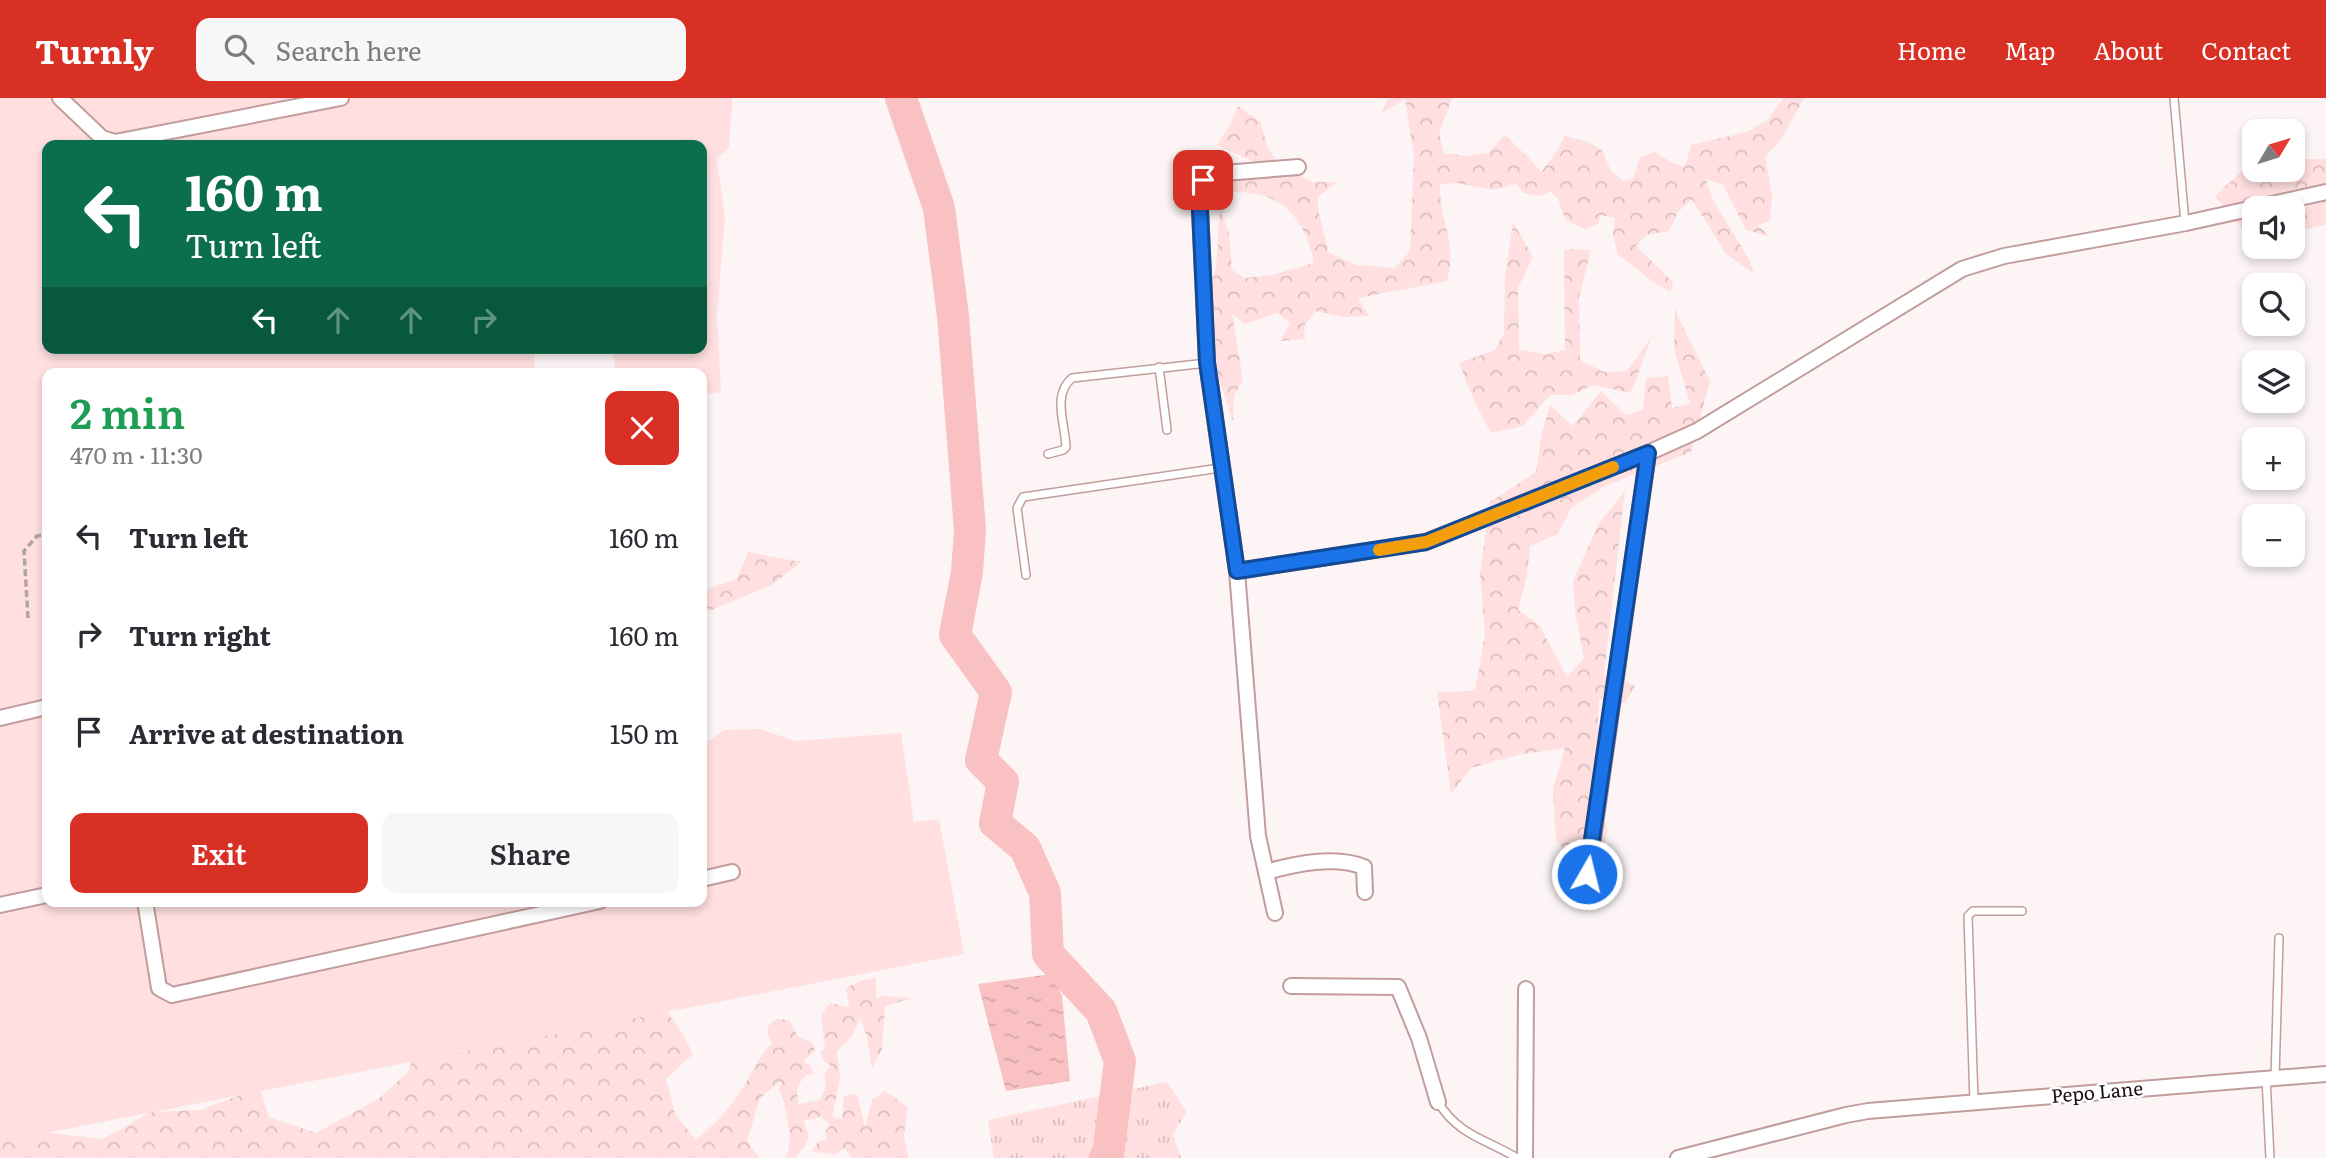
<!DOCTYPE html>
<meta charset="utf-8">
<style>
:root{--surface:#fff;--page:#f7f7f7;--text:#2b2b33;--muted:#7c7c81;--accent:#d93025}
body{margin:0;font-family:Literata,serif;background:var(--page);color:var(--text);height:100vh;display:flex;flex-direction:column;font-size:26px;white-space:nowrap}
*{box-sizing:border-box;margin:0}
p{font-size:23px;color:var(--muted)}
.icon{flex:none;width:38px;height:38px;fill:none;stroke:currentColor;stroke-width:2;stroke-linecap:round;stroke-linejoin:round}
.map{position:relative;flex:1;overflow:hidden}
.sheet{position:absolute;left:42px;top:270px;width:665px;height:539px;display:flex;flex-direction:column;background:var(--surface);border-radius:14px;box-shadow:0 4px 10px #0003}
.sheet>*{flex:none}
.top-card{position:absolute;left:42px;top:42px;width:665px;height:214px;border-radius:14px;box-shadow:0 4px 10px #0003;background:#0b6e4f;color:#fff;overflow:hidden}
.needle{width:46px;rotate:52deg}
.controls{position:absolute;left:2242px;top:21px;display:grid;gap:14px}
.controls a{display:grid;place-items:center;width:63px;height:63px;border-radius:14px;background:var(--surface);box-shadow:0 4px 10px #0003;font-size:35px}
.pin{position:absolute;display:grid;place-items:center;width:60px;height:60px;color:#fff;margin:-30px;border-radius:14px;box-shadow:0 4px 10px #0006}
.me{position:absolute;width:77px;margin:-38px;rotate:8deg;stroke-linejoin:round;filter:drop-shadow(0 0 5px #0008)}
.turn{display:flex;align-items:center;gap:24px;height:147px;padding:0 28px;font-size:32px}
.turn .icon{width:91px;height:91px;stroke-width:2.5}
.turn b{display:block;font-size:49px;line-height:60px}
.lanes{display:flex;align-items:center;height:66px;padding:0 28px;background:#0003;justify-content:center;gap:35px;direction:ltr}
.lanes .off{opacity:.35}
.round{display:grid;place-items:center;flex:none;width:74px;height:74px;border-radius:14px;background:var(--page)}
.overview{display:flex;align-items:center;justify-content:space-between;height:119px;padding:0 28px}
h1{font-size:42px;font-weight:600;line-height:52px;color:#1e9e55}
.action{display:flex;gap:14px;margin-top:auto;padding:14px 28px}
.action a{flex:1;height:80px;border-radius:14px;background:var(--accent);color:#fff;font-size:28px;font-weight:600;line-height:80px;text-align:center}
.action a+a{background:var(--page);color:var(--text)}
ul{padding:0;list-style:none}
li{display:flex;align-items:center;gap:21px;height:98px;padding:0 28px}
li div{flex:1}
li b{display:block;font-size:26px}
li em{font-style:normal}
header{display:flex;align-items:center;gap:42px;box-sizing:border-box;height:98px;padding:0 35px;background:var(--accent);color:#fff}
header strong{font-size:33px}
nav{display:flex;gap:38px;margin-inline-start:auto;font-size:24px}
.search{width:490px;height:63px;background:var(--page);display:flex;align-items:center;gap:18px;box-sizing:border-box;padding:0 24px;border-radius:14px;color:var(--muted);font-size:26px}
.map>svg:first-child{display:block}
.grass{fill:url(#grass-tufts)}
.forest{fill:url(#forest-crowns)}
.garden{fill:#ffdfdf}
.water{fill:url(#water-ripples)}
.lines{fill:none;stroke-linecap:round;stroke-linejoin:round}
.river{stroke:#f9c1c2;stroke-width:32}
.lane-casing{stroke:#c29d9d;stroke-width:10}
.street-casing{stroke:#c29d9d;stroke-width:18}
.path{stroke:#afa5a5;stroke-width:3.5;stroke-dasharray:7 3.5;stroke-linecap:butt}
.lane{stroke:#fff;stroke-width:7}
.street{stroke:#fff;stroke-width:14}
.route-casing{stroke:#114b97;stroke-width:18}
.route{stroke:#1a73e8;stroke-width:12}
.slow{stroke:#f59e0b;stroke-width:12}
.labels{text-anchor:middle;stroke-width:5;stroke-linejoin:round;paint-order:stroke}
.street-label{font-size:19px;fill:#1b0e0e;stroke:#fff}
</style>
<header>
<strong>Turnly</strong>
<div class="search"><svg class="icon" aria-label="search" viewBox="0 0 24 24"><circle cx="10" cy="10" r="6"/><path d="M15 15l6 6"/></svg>Search here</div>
<nav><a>Home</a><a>Map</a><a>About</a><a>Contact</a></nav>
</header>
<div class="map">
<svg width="2326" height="1060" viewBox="0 0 2326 1060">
<defs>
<pattern id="grass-tufts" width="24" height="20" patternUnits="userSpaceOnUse" patternTransform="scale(1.75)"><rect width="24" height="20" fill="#ffdfdf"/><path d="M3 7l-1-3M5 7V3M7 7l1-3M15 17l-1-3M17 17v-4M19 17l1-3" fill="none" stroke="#dabebe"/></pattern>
<pattern id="forest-crowns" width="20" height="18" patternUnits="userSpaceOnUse" patternTransform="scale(1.75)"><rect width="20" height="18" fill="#ffdfdf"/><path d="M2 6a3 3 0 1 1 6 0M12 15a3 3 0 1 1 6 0" fill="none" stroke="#dabebe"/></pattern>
<pattern id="water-ripples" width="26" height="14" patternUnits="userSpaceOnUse" patternTransform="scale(1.75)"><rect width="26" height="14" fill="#f9c1c2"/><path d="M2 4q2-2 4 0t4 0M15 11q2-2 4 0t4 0" fill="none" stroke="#d5a5a6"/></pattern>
</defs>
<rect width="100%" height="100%" fill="#fdf5f5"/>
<path class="grass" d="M1167 984 1187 1014 1173 1036 1181 1060H994L988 1022Z"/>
<g class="forest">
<path d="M1388 0H1452L1439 35 1444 55 1467 58 1488 55 1505 37 1529 60 1541 74 1553 59 1565 38 1585 43 1602 52 1611 73 1623 83 1633 80 1640 59 1655 54 1672 65 1685 69 1691 47 1747 34 1769 21 1783 0H1804L1781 42 1765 59 1772 97 1770 123 1758 127 1769 138 1746 132 1723 87 1706 81 1713 102 1750 163 1754 176 1726 156 1692 101 1678 114 1669 133 1647 137 1636 148 1673 184 1671 194C1652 186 1636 169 1618 157L1613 137 1615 120 1601 117 1598 126 1585 131 1565 121 1558 101 1550 93 1541 98 1524 95 1516 86 1493 92 1457 85 1440 86C1439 125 1458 142 1447 183L1358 200 1369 218 1343 219 1315 213 1304 228 1305 241 1280 243 1290 225 1277 215 1245 226 1232 216 1243 282 1234 298 1233 325 1218 277 1208 193 1216 170 1220 111 1229 135 1232 172 1245 180 1272 177 1314 165C1301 101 1264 87 1202 97L1221 74 1272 72 1217 47 1229 29 1238 8 1260 24 1268 50 1281 69 1313 84H1336L1318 99V111L1329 155 1357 167 1395 170 1410 153 1414 58 1405 1 1381 16Z"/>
<path d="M2293 61H2326V127L2293 134 2292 110H2254L2253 143 2215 98 2245 70 2254 67V72H2292Z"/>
<path d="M1513 124 1533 159 1518 190 1519 252 1545 256 1565 252 1564 151 1591 152 1579 199 1580 263 1605 274 1627 273 1652 238 1631 295 1593 287 1572 297H1550L1523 328 1491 335 1475 305 1459 265 1495 252 1504 235 1505 179Z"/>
<path d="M1675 212 1710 283 1691 354 1607 387 1571 410 1558 436 1530 448 1527 478 1518 512 1540 528 1567 579 1584 560 1575 514 1573 483 1599 425 1625 393 1604 576 1635 587 1625 605 1599 601 1598 627 1614 647 1596 669 1608 698 1604 720 1608 732 1594 782 1556 743 1553 691 1565 650 1522 656 1471 670 1451 696 1437 594 1475 593 1485 536 1480 476 1490 404 1536 374 1542 335 1550 307 1573 328 1601 293 1626 317 1643 312 1646 280 1668 278 1672 310 1690 306 1674 250Z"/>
<path d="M748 454 801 464 772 487 702 516V493L737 481Z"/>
<path d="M876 880V900L882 898 912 900 885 908 882 952 872 970 867 939 860 920 852 938 837 953 840 981 832 1019 842 1021 844 998 857 996 865 1029 872 1002 885 993 908 1009 904 1038 909 1060H852L844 1050 835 1057 812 1053 818 1044 827 1042 825 1034 830 1027 821 1019 803 1023 809 1037 805 1048 795 1060H785C795 1047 786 1006 779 991L781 983 760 1000 747 1043 759 1060H0V1013L41 1034 103 1041 151 1014 201 1012 260 989 269 1019 316 1035 378 1001 408 974 430 894 657 900 681 933 693 956 666 981 675 1016 696 1042C712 1028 726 1015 738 997 750 979 757 961 772 945L768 937V928L777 921 789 922 798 938C805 943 814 942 815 953L803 963 809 967 815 976 806 977C797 987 795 993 799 1006L820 1002C825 993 827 987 824 977L830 967 824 963 820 955 825 950 821 917 830 905 849 909 846 890 860 883Z"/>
</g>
<path class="garden" d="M0 0H731L732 5 729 50 717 61 725 119 717 218 721 294 702 297V275H616L612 250H702V47H47V250H534L535 275H47V803H702V642H710L724 632 759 631 796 643 901 635 914 724 939 721 964 856 0 1044Z"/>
<path class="water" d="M1052 876 1062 898 1070 983 1006 993 978 886Z"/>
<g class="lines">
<path class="river" d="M901 0 939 110 953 218 970 432 967 474 955 537 996 594 981 662 1003 684 995 725 1025 750 1045 795 1048 856 1101 913 1120 963 1108 1057 1105 1060"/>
<defs>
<g id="lane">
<path d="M2174 0 2185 125"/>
<path d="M1159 269 1167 332"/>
<path d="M1048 356 1063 352 1066 349C1065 325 1052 297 1072 280L1207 265"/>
<path d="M1026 477 1017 410 1023 399 1220 370"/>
<path d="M2266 980 2270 1060"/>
<path d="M2275 980 2279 840"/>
<path d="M1438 1004C1459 1038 1486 1041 1517 1060"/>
<path d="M1974 1004 1968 818 1973 813H2022"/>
</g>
<g id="street">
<path d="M60 0 102 40 115 44 341 0"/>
<path d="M1237 473 1426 444 1648 355 1697 333 1962 171 2004 158 2186 125 2326 94"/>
<path d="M0 620 47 609"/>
<path d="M1266 774C1295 766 1335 757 1364 769L1365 794"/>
<path d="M1588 776 1648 355"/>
<path d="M702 781 732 774"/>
<path d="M145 803 159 890 172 897 600 803"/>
<path d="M0 807 47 797"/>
<path d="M1275 815 1258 738 1237 473 1207 265 1199 90 1203 82 1213 76 1298 69"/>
<path d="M1291 888 1398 889 1419 940 1438 1004"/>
<path d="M1525 1060 1526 891"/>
<path d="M1678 1060 1846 1017 1868 1013 2326 976"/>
</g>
</defs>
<use href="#lane" class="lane-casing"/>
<use href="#street" class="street-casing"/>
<path class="path" d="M28 520 24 453 37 438 47 437"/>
<use href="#lane" class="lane"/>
<use href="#street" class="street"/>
</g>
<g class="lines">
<defs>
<path id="route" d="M1203 82 1199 90 1207 264 1237 473 1426 444 1648 355 1587 776"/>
</defs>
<use href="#route" class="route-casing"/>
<use href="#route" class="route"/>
<path class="slow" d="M1379 452 1426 444 1613 369"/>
</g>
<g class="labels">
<g class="street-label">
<text transform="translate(2097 994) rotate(-5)" y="7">Pepo Lane</text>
</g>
</g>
</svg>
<div class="controls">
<a><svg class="needle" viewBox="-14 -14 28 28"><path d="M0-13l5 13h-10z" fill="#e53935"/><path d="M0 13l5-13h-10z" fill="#7c7c81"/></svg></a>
<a><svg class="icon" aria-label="sound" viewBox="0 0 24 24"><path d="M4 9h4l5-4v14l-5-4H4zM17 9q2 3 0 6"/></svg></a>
<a><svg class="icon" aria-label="search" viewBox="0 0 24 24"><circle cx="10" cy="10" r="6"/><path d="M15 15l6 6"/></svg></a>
<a><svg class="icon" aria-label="layers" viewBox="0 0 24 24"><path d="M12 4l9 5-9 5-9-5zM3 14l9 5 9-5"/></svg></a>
<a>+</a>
<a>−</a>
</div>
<div class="pin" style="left:1203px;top:82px;background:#d93025"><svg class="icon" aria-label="arrive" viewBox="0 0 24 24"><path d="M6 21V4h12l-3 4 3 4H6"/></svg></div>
<svg class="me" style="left:1587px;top:776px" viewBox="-20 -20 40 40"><circle r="17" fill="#1a73e8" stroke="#fff" stroke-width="3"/><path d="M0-11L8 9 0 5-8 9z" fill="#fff"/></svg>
<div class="top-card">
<div class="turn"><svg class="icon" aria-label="left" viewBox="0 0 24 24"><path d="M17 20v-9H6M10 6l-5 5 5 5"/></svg><div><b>160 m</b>Turn left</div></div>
<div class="lanes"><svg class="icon" aria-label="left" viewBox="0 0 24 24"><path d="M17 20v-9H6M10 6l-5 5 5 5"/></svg><svg class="icon off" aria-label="ahead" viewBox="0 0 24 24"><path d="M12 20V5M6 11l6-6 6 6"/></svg><svg class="icon off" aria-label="ahead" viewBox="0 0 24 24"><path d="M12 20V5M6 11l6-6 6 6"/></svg><svg class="icon off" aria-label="right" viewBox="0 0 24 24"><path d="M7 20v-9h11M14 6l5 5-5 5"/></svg></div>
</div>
<section class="sheet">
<div class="overview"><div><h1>2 min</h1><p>470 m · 11:30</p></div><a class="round" style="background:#d93025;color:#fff"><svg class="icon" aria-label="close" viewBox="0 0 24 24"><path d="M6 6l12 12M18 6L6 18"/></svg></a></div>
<ul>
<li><svg class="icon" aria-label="left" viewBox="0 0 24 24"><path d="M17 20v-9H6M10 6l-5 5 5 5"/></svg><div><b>Turn left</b></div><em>160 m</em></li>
<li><svg class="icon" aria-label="right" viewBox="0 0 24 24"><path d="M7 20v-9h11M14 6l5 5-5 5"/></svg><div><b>Turn right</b></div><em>160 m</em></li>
<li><svg class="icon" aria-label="arrive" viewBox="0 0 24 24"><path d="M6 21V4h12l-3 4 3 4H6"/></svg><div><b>Arrive at destination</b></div><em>150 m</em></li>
</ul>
<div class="action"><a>Exit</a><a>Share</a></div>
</section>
</div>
